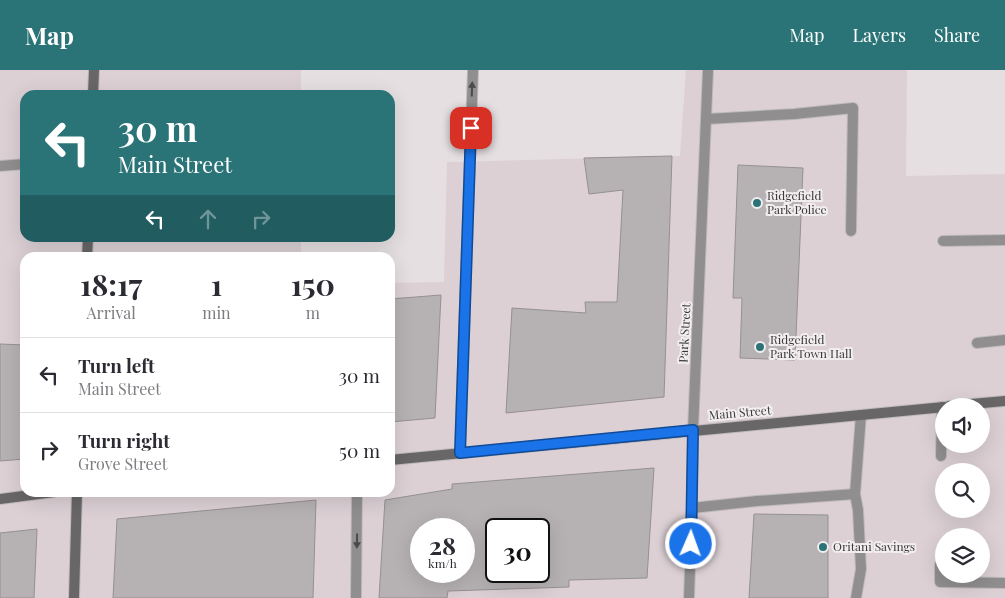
<!DOCTYPE html>
<style>
:root{--surface:#fff;--page:#f7f7f7;--text:#2b2b33;--muted:#7c7c81;--line:#e1e1e2;--accent:#2a7478}
body{margin:0;font-family:"Playfair Display",serif;background:var(--page);color:var(--text);height:100vh;display:flex;flex-direction:column;font-size:19px;white-space:nowrap}
*{box-sizing:border-box;margin:0}
p{font-size:16px;color:var(--muted)}
.icon{flex:none;width:28px;height:28px;fill:none;stroke:currentColor;stroke-width:2;stroke-linecap:round;stroke-linejoin:round}
.map{position:relative;flex:1;overflow:hidden}
.panel{position:absolute;left:20px;top:182px;width:375px;height:245px;display:flex;flex-direction:column;background:var(--surface);border-radius:15px;box-shadow:0 5px 20px #0002}
.panel>*{flex:none}
.banner{position:absolute;left:20px;top:20px;width:375px;height:152px;border-radius:15px;box-shadow:0 5px 20px #0002;background:#2a7478;color:#fff;overflow:hidden}
.controls{position:absolute;left:935px;top:328px;display:grid;gap:10px}
.controls a{display:grid;place-items:center;width:55px;height:55px;border-radius:50%;background:var(--surface);box-shadow:0 5px 20px #0002;font-size:25px}
.speed{position:absolute;left:410px;top:448px;display:flex;gap:10px;font-size:25px;font-weight:700;text-align:center}
.speed>*{display:grid;place-content:center;width:65px;height:65px;border-radius:50%;background:var(--surface);box-shadow:0 5px 20px #0002;line-height:1}
.speed small{font-size:12px;font-weight:400}
.speed .limit{border:2px solid #111;border-radius:8px;background:#fff;color:#111}
.pin{position:absolute;display:grid;place-items:center;width:42px;height:42px;color:#fff;margin:-21px;border-radius:10px;box-shadow:0 2px 8px #0006}
.me{position:absolute;width:55px;margin:-28px;rotate:2deg;stroke-linejoin:round;filter:drop-shadow(0 0 4px #0008)}
.turn{display:flex;align-items:center;gap:18px;height:105px;padding:0 15px;font-size:22px}
.turn .icon{width:65px;height:65px;stroke-width:2.5}
.turn b{display:block;font-size:35px;line-height:42px}
.lanes{display:flex;align-items:center;height:48px;padding:0 15px;background:#0003;justify-content:center;gap:25px;direction:ltr}
.lanes .off{opacity:.35}
.eta{display:flex;justify-content:space-evenly;align-items:center;height:85px;text-align:center}
.eta b{font-size:30px;font-weight:700;line-height:35px}
ul{padding:0;list-style:none}
li{display:flex;align-items:center;gap:15px;height:75px;padding:0 15px;border-top:1px solid var(--line)}
li div{flex:1}
li b{display:block;font-size:19px}
li em{font-style:normal}
header{display:flex;align-items:center;gap:30px;box-sizing:border-box;height:70px;padding:0 25px;background:var(--accent);color:#fff}
header strong{font-size:24px}
nav{display:flex;gap:28px;margin-inline-start:auto;font-size:18px}
.map>svg:first-child{display:block}
.built{fill:#dcd0d5;fill-rule:evenodd}
.building{fill:#b6b1b3;stroke:#959092;fill-rule:evenodd}
.lines{fill:none;stroke-linecap:round;stroke-linejoin:round}
.lane-casing{stroke:#bfbabd;stroke-width:12}
.street-casing{stroke:#bfbabd;stroke-width:12}
.secondary-casing{stroke:#bfbabd;stroke-width:12}
.lane{stroke:#908e8f;stroke-width:10}
.street{stroke:#908e8f;stroke-width:10}
.secondary{stroke:#696667;stroke-width:10}
.oneway{fill:#4b4949}
.route-casing{stroke:#114b97;stroke-width:12}
.route{stroke:#1a73e8;stroke-width:9}
.poi-dot{fill:#2a7478;stroke:#f2edef;stroke-width:2}
.labels{text-anchor:middle;stroke-width:4;stroke-linejoin:round;paint-order:stroke}
.poi-label{font-size:12px;fill:#3a3838;stroke:#f2edef;text-anchor:start}
.street-label{font-size:12px;fill:#3a3838;stroke:#f2edef}
</style>
<header>
<strong>Map</strong>
<nav><a>Map</a><a>Layers</a><a>Share</a></nav>
</header>
<div class="map">
<svg width="1005" height="528" viewBox="0 0 1005 528">
<rect width="100%" height="100%" fill="#e5dfe2"/>
<path class="built" d="M0 0H301V25H25V168H301V187L25 188V422H390V213L444 212 447 92 680 86 686 0H907L906 106 1005 104V528H0ZM944 336H981V374H944ZM944 401H981V439H944ZM421 459H464V501H421ZM496 459H539V501H496ZM944 466H981V504H944Z"/>
<g class="building">
<path d="M672 86 664 327 506 343 512 238 586 243 585 232H617L623 120 589 124 584 88Z"/>
<path d="M738 95 803 98 795 290 740 288 742 228H733Z"/>
<path d="M441 225 435 348 390 352V229Z"/>
<path d="M0 274 25 275V389L0 391Z"/>
<path d="M654 398 647 508 569 510V517L448 521 447 528H379L385 430 452 419V414ZM421 459H464V501H421ZM496 459H539V501H496Z"/>
<path d="M316 430 313 528H113L117 449Z"/>
<path d="M754 444 828 445V528H749Z"/>
<path d="M37 459 34 528H0V463Z"/>
</g>
<g class="lines">
<defs>
<g id="lane">
<path d="M707 49 794 44 853 38 851 161"/>
<path d="M943 171 1005 170"/>
<path d="M977 273 1005 270"/>
<path d="M941 386 942 337"/>
<path d="M692 438 757 431 855 424"/>
<path d="M940 495V512L1005 513"/>
<path d="M356 528 357 422"/>
<path d="M856 528 861 499 858 440 855 424 861 345"/>
</g>
<g id="street">
<path d="M0 96 25 94"/>
<path d="M460 383 473 0"/>
<path d="M689 528 692 438 693 360 708 0"/>
</g>
<g id="secondary">
<path d="M93 25 94 0"/>
<path d="M87 188 88 168"/>
<path d="M949 336 1005 331"/>
<path d="M390 390 944 337"/>
<path d="M0 429 54 422"/>
<path d="M74 528 77 422"/>
</g>
</defs>
<use href="#lane" class="lane-casing"/>
<use href="#street" class="street-casing"/>
<use href="#secondary" class="secondary-casing"/>
<use href="#lane" class="lane"/>
<use href="#street" class="street"/>
<use href="#secondary" class="secondary"/>
</g>
<defs><path id="oneway-solid" d="M-6-.8H1V-3.2L6.5 0L1 3.2V.8H-6Z" transform="scale(1.25)"/></defs>
<g class="oneway">
<use href="#oneway-solid" transform="translate(472 19) rotate(-88)"/>
<use href="#oneway-solid" transform="translate(357 471) rotate(91)"/>
</g>
<g class="lines">
<defs>
<path id="route" d="M471 58 460 383 693 360 691 474"/>
</defs>
<use href="#route" class="route-casing"/>
<use href="#route" class="route"/>
</g>
<g class="poi-dot">
<circle cx="757" cy="133" r="5"/>
<circle cx="760" cy="277" r="5"/>
<circle cx="823" cy="477" r="5"/>
</g>
<g class="labels">
<g class="poi-label">
<text x="767" y="130">Ridgefield<tspan x="767" dy="14">Park Police</tspan></text>
<text x="770" y="274">Ridgefield<tspan x="770" dy="14">Park Town Hall</tspan></text>
<text x="833" y="481">Oritani Savings</text>
</g>
<g class="street-label">
<text transform="translate(685 263) rotate(-87)" y="4">Park Street</text>
<text transform="translate(740 343) rotate(-5)" y="4">Main Street</text>
</g>
</g>
</svg>
<div class="controls">
<a><svg class="icon" aria-label="sound" viewBox="0 0 24 24"><path d="M4 9h4l5-4v14l-5-4H4zM17 9q2 3 0 6"/></svg></a>
<a><svg class="icon" aria-label="search" viewBox="0 0 24 24"><circle cx="10" cy="10" r="6"/><path d="M15 15l6 6"/></svg></a>
<a><svg class="icon" aria-label="layers" viewBox="0 0 24 24"><path d="M12 4l9 5-9 5-9-5zM3 14l9 5 9-5"/></svg></a>
</div>
<div class="speed"><div>28<small>km/h</small></div><div class="limit">30</div></div>
<div class="pin" style="left:471px;top:58px;background:#d93025"><svg class="icon" aria-label="arrive" viewBox="0 0 24 24"><path d="M6 21V4h12l-3 4 3 4H6"/></svg></div>
<svg class="me" style="left:691px;top:474px" viewBox="-20 -20 40 40"><circle r="17" fill="#1a73e8" stroke="#fff" stroke-width="3"/><path d="M0-11L8 9 0 5-8 9z" fill="#fff"/></svg>
<div class="banner">
<div class="turn"><svg class="icon" aria-label="left" viewBox="0 0 24 24"><path d="M17 20v-9H6M10 6l-5 5 5 5"/></svg><div><b>30 m</b>Main Street</div></div>
<div class="lanes"><svg class="icon" aria-label="left" viewBox="0 0 24 24"><path d="M17 20v-9H6M10 6l-5 5 5 5"/></svg><svg class="icon off" aria-label="ahead" viewBox="0 0 24 24"><path d="M12 20V5M6 11l6-6 6 6"/></svg><svg class="icon off" aria-label="right" viewBox="0 0 24 24"><path d="M7 20v-9h11M14 6l5 5-5 5"/></svg></div>
</div>
<section class="panel">
<div class="eta">
<div><b>18:17</b><p>Arrival</p></div>
<div><b>1</b><p>min</p></div>
<div><b>150</b><p>m</p></div>
</div>
<ul>
<li><svg class="icon" aria-label="left" viewBox="0 0 24 24"><path d="M17 20v-9H6M10 6l-5 5 5 5"/></svg><div><b>Turn left</b><p>Main Street</p></div><em>30 m</em></li>
<li><svg class="icon" aria-label="right" viewBox="0 0 24 24"><path d="M7 20v-9h11M14 6l5 5-5 5"/></svg><div><b>Turn right</b><p>Grove Street</p></div><em>50 m</em></li>
</ul>
</section>
</div>
